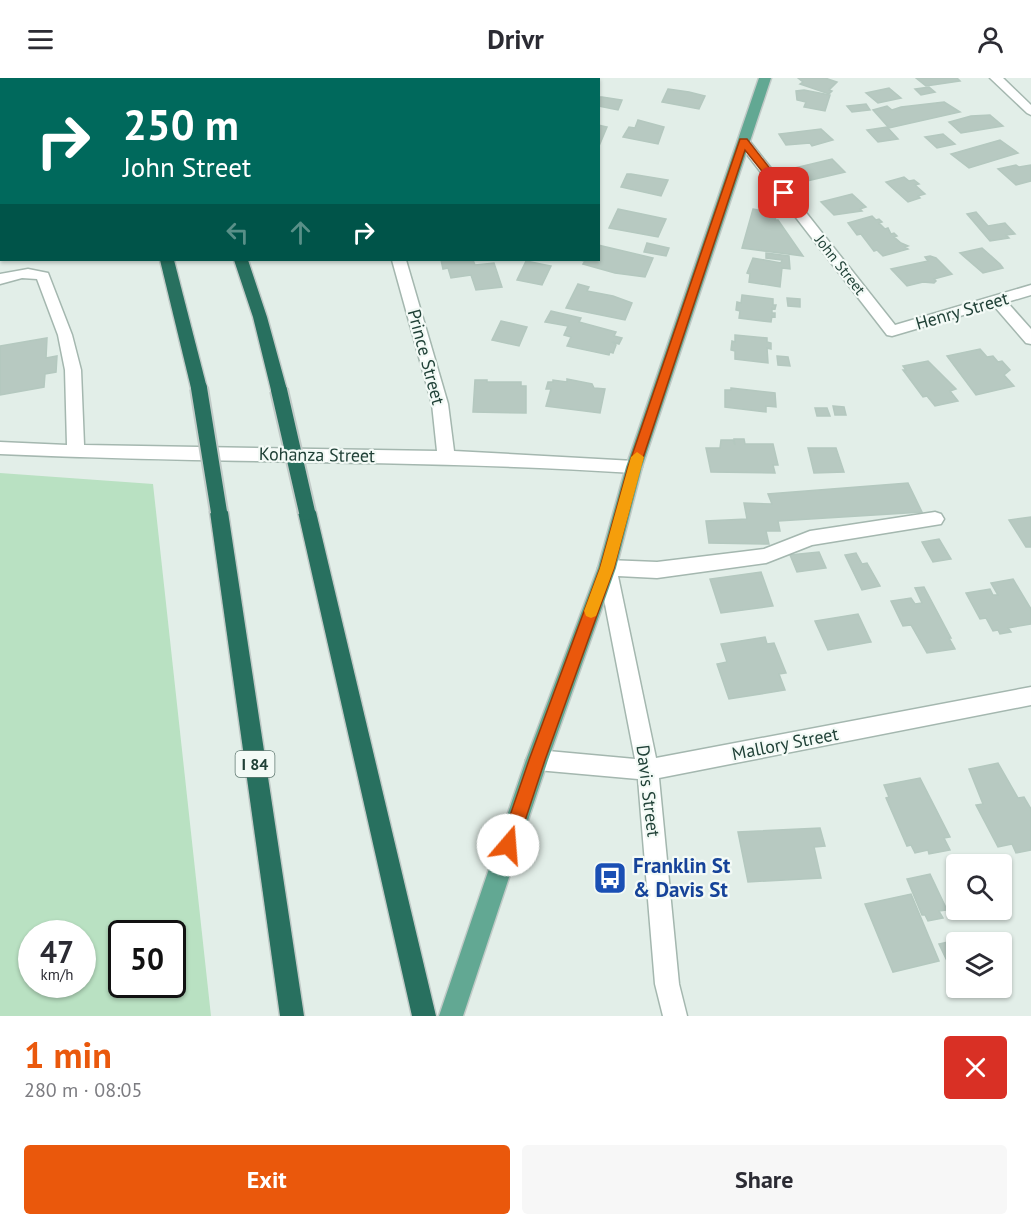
<!DOCTYPE html>
<meta charset="utf-8">
<style>
:root{--surface:#fff;--page:#f7f7f7;--text:#2b2b33;--muted:#7c7c81;--accent:#ea580c}
body{margin:0;font-family:"PT Sans",sans-serif;background:var(--page);color:var(--text);height:100vh;display:flex;flex-direction:column;font-size:22px;white-space:nowrap}
*{box-sizing:border-box;margin:0}
p{font-size:20px;color:var(--muted)}
.icon{flex:none;width:33px;height:33px;fill:none;stroke:currentColor;stroke-width:2;stroke-linecap:round;stroke-linejoin:round}
.map{position:relative;height:938px;overflow:hidden}
.drawer{display:flex;flex-direction:column;background:var(--surface);flex:1}
.drawer>*{flex:none}
.banner{position:absolute;left:0px;top:0px;width:600px;height:183px;box-shadow:0 2px 4px #0004;background:#00695c;color:#fff;overflow:hidden}
.fabs{position:absolute;left:946px;top:776px;display:grid;gap:12px}
.fabs a{display:grid;place-items:center;width:66px;height:66px;border-radius:6px;background:var(--surface);box-shadow:0 2px 4px #0004;font-size:30px}
.speed{position:absolute;left:18px;top:842px;display:flex;gap:12px;font-size:30px;font-weight:700;text-align:center}
.speed>*{display:grid;place-content:center;width:78px;height:78px;border-radius:50%;background:var(--surface);box-shadow:0 2px 4px #0004;line-height:1}
.speed small{font-size:15px;font-weight:400}
.speed .limit{border:3px solid #111;border-radius:9px;background:#fff;color:#111}
.pin{position:absolute;display:grid;place-items:center;width:51px;height:51px;color:#fff;margin:-26px;border-radius:12px;box-shadow:0 3px 9px #0006}
.me{position:absolute;width:66px;margin:-33px;rotate:18deg;stroke-linejoin:round;filter:drop-shadow(0 0 4px #0008)}
.turn{display:flex;align-items:center;gap:21px;height:126px;padding:0 24px;font-size:27px}
.turn .icon{width:78px;height:78px;stroke-width:2.5}
.turn b{display:block;font-size:42px;line-height:51px}
.lanes{display:flex;align-items:center;height:57px;padding:0 24px;background:#0003;justify-content:center;gap:30px;direction:ltr}
.lanes .off{opacity:.35}
.round{display:grid;place-items:center;flex:none;width:63px;height:63px;border-radius:6px;background:var(--page)}
.head{display:flex;align-items:center;justify-content:space-between;height:102px;padding:0 24px}
h1{font-size:36px;font-weight:700;line-height:45px;color:var(--accent)}
.button{display:flex;gap:12px;margin-top:auto;padding:12px 24px}
.button a{flex:1;height:69px;border-radius:6px;background:var(--accent);color:#fff;font-size:24px;font-weight:700;line-height:69px;text-align:center}
.button a+a{background:var(--page);color:var(--text)}
header{display:flex;justify-content:space-between;align-items:center;height:78px;padding:0 24px;background:var(--surface);font-size:27px;font-weight:700}
.map>svg:first-child{display:block}
.green{fill:#b9e1c2;fill-rule:evenodd}
.building{fill:#b7c9c1;stroke:#b4c8bf;stroke-width:1.5}
.lines{fill:none;stroke-linecap:round;stroke-linejoin:round}
.minor-casing{stroke:#a4b7af;stroke-width:3}
.major-casing{stroke:#c1cac7;stroke-width:3}
.highway-casing{stroke:#c1cac7;stroke-width:3}
.minor{fill:#fff;fill-rule:evenodd}
.major{fill:#62a893;fill-rule:evenodd}
.highway{fill:#28705f;fill-rule:evenodd}
.highway-bridge-casing{stroke:#c1cac7;stroke-width:20;stroke-linecap:butt}
.highway-bridge{stroke:#28705f;stroke-width:16}
.route{fill:#ea580c;stroke:#983908;stroke-width:1.5}
.slow{fill:#f59e0b}
.labels{text-anchor:middle;stroke-width:4.5;stroke-linejoin:round;paint-order:stroke}
.far-street-label{font-size:15px;fill:#204137;stroke:#f3faf6}
.shield{fill:#f3faf6;stroke:#5f7870;stroke-width:1.5}
.shield-label{font-size:16px;font-weight:bold;fill:#204137}
.street-label{font-size:18px;fill:#204137;stroke:#f3faf6}
.near-transit-label{font-size:21px;font-weight:bold;fill:#164399;stroke:#f3faf6;text-anchor:start}
</style>
<header><svg class="icon" aria-label="menu" viewBox="0 0 24 24"><path d="M4 6h16M4 12h16M4 18h16"/></svg>Drivr<svg class="icon" aria-label="person" viewBox="0 0 24 24"><circle cx="12" cy="8" r="4"/><path d="M4 21q1-7 8-7t8 7"/></svg></header>
<div class="map">
<svg width="1031" height="938" viewBox="0 0 1031 938">
<rect width="100%" height="100%" fill="#e2eee8"/>
<path class="green" d="M0 395 153 406 211 938H0ZM32 855H82V906H32ZM122 855H172V906H122Z"/>
<g class="building">
<path d="M798 0H825L837 4 829 12 832 13 829 16 800 6 803 4Z"/>
<path d="M916 0H957L960 3 926 8Z"/>
<path d="M929 9 935 14 921 17 915 11Z"/>
<path d="M889 10 901 20 878 25 866 15Z"/>
<path d="M668 11 689 14 705 18 699 31 662 24Z"/>
<path d="M804 12 830 17 825 33 804 29 806 24 797 22 796 13Z"/>
<path d="M598 19H602L622 22 618 32 598 28Z"/>
<path d="M944 24 960 34 889 50 873 32 887 28 892 32 901 29Z"/>
<path d="M866 26 870 32 852 34 847 28Z"/>
<path d="M990 37 1003 48 961 55 949 44 971 38Z"/>
<path d="M638 42 664 49 658 66 623 59 629 49 635 50Z"/>
<path d="M598 47 607 49 599 68H598Z"/>
<path d="M887 49 898 61 878 64 867 52Z"/>
<path d="M821 51 833 62 812 68 810 65 786 67 779 56Z"/>
<path d="M943 56 955 66 937 70 925 59Z"/>
<path d="M1000 62 1018 75 969 90 951 76Z"/>
<path d="M832 81 845 94 807 103 802 102 797 98 802 97 795 90Z"/>
<path d="M1016 87 1019 89 1031 87V103L1016 107 998 91Z"/>
<path d="M627 96H631L668 102 661 118 621 109Z"/>
<path d="M904 99 909 103 914 102 919 106 915 107 925 116 918 118 920 120 908 124 886 104Z"/>
<path d="M852 116 866 129 860 131 862 133 834 137 821 124Z"/>
<path d="M618 131 666 141 658 159 609 150Z"/>
<path d="M753 131 773 135 772 138H776L775 142H778L803 178 742 170Z"/>
<path d="M976 134 988 148 1005 145 1015 156 1006 157 1009 160 990 163 967 136Z"/>
<path d="M872 138 876 142 879 141 882 144 879 145 885 151 888 150 891 156 894 155 897 158 894 159 901 165 908 168 905 169 908 171 883 178 877 172 874 173 861 156 857 157 848 145Z"/>
<path d="M647 165 669 170 666 178 644 174Z"/>
<path d="M598 167 653 180 645 199 615 195 583 186 585 183 580 182H598Z"/>
<path d="M982 170 1000 186 1003 190 983 195 960 175Z"/>
<path d="M766 175 789 178 790 191 782 190 780 209 749 204 750 196 747 195 753 180 781 185 782 182 766 180Z"/>
<path d="M930 178 936 180 952 196 934 201 936 203 934 205 923 204 907 208 891 191 928 183 925 179Z"/>
<path d="M441 182H473L475 187 494 185 502 209 476 212 471 197 451 200 448 190 443 191Z"/>
<path d="M526 183 551 188 542 207 517 202Z"/>
<path d="M578 206 589 209 587 213 613 218 632 225 625 242 566 230Z"/>
<path d="M742 217 773 221V227H776L775 231 772 230V235H775V239L772 238 771 244 739 240 740 233 736 232 737 224 741 225Z"/>
<path d="M787 220 800 221V229L788 228Z"/>
<path d="M551 233 581 240 579 244 616 254 614 258 622 260 619 266 612 264 616 267 613 275 610 274 609 277 567 268 571 259 564 257 568 248 545 244Z"/>
<path d="M501 243 527 249 519 268 492 262Z"/>
<path d="M735 257 767 260V264L771 265V271L767 270 768 285 735 281V273L731 272 732 263 735 264Z"/>
<path d="M47 260 46 280 57 278 56 294 45 296 44 309 0 317V268Z"/>
<path d="M980 271 987 279 993 278 998 284 1002 283 1010 292 1004 297 1014 308 976 317 947 278Z"/>
<path d="M777 278 788 279 790 288 778 287Z"/>
<path d="M928 283 956 311 950 313 958 323 935 328 927 318 923 319 903 292H906L903 288Z"/>
<path d="M567 301 592 306 594 310 605 311 600 335 546 328 551 311H546L548 304H553V302L567 304Z"/>
<path d="M475 302H487V304H521V308H526V335L473 334Z"/>
<path d="M731 310 775 315 776 329 766 328V334L725 329V312H731Z"/>
<path d="M833 328 844 329 846 337H835Z"/>
<path d="M815 330H827L830 338H817Z"/>
<path d="M734 361H744L745 366H773L778 387H773L775 395 711 394 706 370H720L721 362H733L735 367Z"/>
<path d="M808 370H836L844 394 814 395Z"/>
<path d="M908 405 922 434 778 443 780 453H766L769 466 709 465 706 443 747 441 744 425 772 426 768 416Z"/>
<path d="M1031 439V469H1026L1009 442Z"/>
<path d="M939 461 951 481 933 484 922 464Z"/>
<path d="M819 474 826 490 797 494 790 477Z"/>
<path d="M856 475 862 486 867 485 880 508 862 512 845 477Z"/>
<path d="M761 494 773 528 721 535 710 501Z"/>
<path d="M1013 501 1031 531V546L1008 550 1011 554 1000 556 998 552 993 553 986 540 980 541 966 515 990 511 993 517H998L991 505Z"/>
<path d="M924 509 951 560H949L955 571 927 575 911 547 903 548 891 523 911 520 915 526 922 525 915 510Z"/>
<path d="M858 536 871 564 828 572 815 543Z"/>
<path d="M765 559 767 566 774 565 786 595 779 596 785 612 729 621 717 586 727 584 721 566Z"/>
<path d="M998 685 1018 720 1024 719 1031 731V772L1016 775 1012 766 998 769 976 727 983 726 969 691Z"/>
<path d="M920 700 950 759 944 760 950 772 929 776 928 772 915 775 911 767 907 768 886 720 889 719 884 707Z"/>
<path d="M820 750 825 768 814 769 821 800 748 804 738 754Z"/>
<path d="M930 796 947 832 939 833 943 840 928 843 925 837H922L907 801Z"/>
<path d="M911 816 939 883 893 894 865 826Z"/>
<path d="M957 862V883L948 885 939 866Z"/>
</g>
<g class="lines">
<defs>
<g id="minor">
<path d="M448 0H460L448 2Z"/>
<path d="M990 0H1003L1031 27V37L1027 35Z"/>
<path d="M743 59 747 60 895 247 1031 207V217L1007 224 1031 251V266L1026 265 994 228 892 258 887 257 739 66V60Z"/>
<path d="M392 182H406L448 326 454 373 634 383 640 384 642 389 640 394 634 395C423 381 211 386 0 376V364L67 367 65 292 58 257 37 201 22 200 0 206V196L28 191 48 195 72 257 81 292 84 367 437 373 432 326Z"/>
<path d="M935 434 941 436 944 441 941 446 812 467 766 485 657 500 618 498 656 680 1031 609V627L659 700 679 906 687 938H663L655 906 638 701 537 692 530 689 526 682 530 675 537 672 635 681 598 490 601 485 607 482 657 484 740 474 764 471 810 453Z"/>
</g>
<path id="major" d="M759 0H771L642 389 616 490 548 682 463 938H439L526 682 598 490 626 389Z"/>
<g id="highway">
<path d="M82 0H94V2H83Z"/>
<path d="M146 0H158V2H147Z"/>
<path d="M164 0H176V2H165Z"/>
<path d="M160 182H174L207 310 205 314H193L191 310Z"/>
<path d="M234 182H248L267 239 287 312 285 316H273L271 312 253 239Z"/>
<path d="M219 427 225 429 228 434 304 938H280L210 434 213 429Z"/>
<path d="M307 427 313 429 316 434 436 938H412L298 434 301 429Z"/>
</g>
</defs>
<use href="#minor" class="minor-casing"/>
<use href="#major" class="major-casing"/>
<use href="#highway" class="highway-casing"/>
<use href="#minor" class="minor"/>
<use href="#major" class="major"/>
<use href="#highway" class="highway"/>
<defs>
<g id="highway-bridge">
<path d="M199 310 219 434"/>
<path d="M279 312 307 434"/>
</g>
</defs>
<use href="#highway-bridge" class="highway-bridge-casing"/>
<use href="#highway-bridge" class="highway-bridge"/>
</g>
<path class="route" d="M740 61H747L789 115 781 117 745 72 640 389 614 490 545 682 517 767 514 773 508 775 502 773 500 767 529 682 600 490 628 389Z"/>
<path class="slow" d="M637 374 644 379 614 490 598 533 596 538 591 540 586 538 584 533 600 490 631 379Z"/>
<defs>
<symbol id="bus-square" viewBox="-11 -11 22 22"><rect x="-9" y="-9" width="18" height="18" rx="4" fill="#1a4fb4" stroke="#f3faf6"/><path d="M-5-6H5V4H4V6H2V4H-2V6H-4V4H-5ZM-3.5-4V0h7V-4ZM-3.5 1.2v1.5H-2V1.2ZM2 1.2v1.5H3.5V1.2Z" fill="#fff"/></symbol>
</defs>
<g fill-rule="evenodd">
<use href="#bus-square" x="591" y="781" width="38" height="38"/>
</g>
<g class="labels">
<g class="far-street-label">
<text transform="translate(840 187) rotate(52)" y="5">John Street</text>
</g>
<rect class="shield" x="235.5" y="673" width="39" height="26" rx="4.5"/>
<g class="shield-label">
<text x="255" y="692">I 84</text>
</g>
<g class="street-label">
<text transform="translate(962 233) rotate(-16)" y="6">Henry Street</text>
<text transform="translate(426 279) rotate(75)" y="6">Prince Street</text>
<text transform="translate(317 377) rotate(1)" y="6">Kohanza Street</text>
<text transform="translate(785 666) rotate(-11)" y="6">Mallory Street</text>
<text transform="translate(648 713) rotate(83)" y="6">Davis Street</text>
</g>
<g class="near-transit-label">
<text x="633" y="795">Franklin St<tspan x="633" dy="24">&amp; Davis St</tspan></text>
</g>
</g>
</svg>
<div class="fabs">
<a><svg class="icon" aria-label="search" viewBox="0 0 24 24"><circle cx="10" cy="10" r="6"/><path d="M15 15l6 6"/></svg></a>
<a><svg class="icon" aria-label="layers" viewBox="0 0 24 24"><path d="M12 4l9 5-9 5-9-5zM3 14l9 5 9-5"/></svg></a>
</div>
<div class="speed"><div>47<small>km/h</small></div><div class="limit">50</div></div>
<div class="pin" style="left:784px;top:115px;background:#d93025"><svg class="icon" aria-label="arrive" viewBox="0 0 24 24"><path d="M6 21V4h12l-3 4 3 4H6"/></svg></div>
<svg class="me" style="left:508px;top:767px" viewBox="-20 -20 40 40"><circle r="19" fill="#fff"/><path d="M0-13L10 11 0 6-10 11z" fill="#ea580c"/></svg>
<div class="banner">
<div class="turn"><svg class="icon" aria-label="right" viewBox="0 0 24 24"><path d="M7 20v-9h11M14 6l5 5-5 5"/></svg><div><b>250 m</b>John Street</div></div>
<div class="lanes"><svg class="icon off" aria-label="left" viewBox="0 0 24 24"><path d="M17 20v-9H6M10 6l-5 5 5 5"/></svg><svg class="icon off" aria-label="ahead" viewBox="0 0 24 24"><path d="M12 20V5M6 11l6-6 6 6"/></svg><svg class="icon" aria-label="right" viewBox="0 0 24 24"><path d="M7 20v-9h11M14 6l5 5-5 5"/></svg></div>
</div>
</div>
<section class="drawer">
<div class="head"><div><h1>1 min</h1><p>280 m · 08:05</p></div><a class="round" style="background:#d93025;color:#fff"><svg class="icon" aria-label="close" viewBox="0 0 24 24"><path d="M6 6l12 12M18 6L6 18"/></svg></a></div>
<div class="button"><a>Exit</a><a>Share</a></div>
</section>
